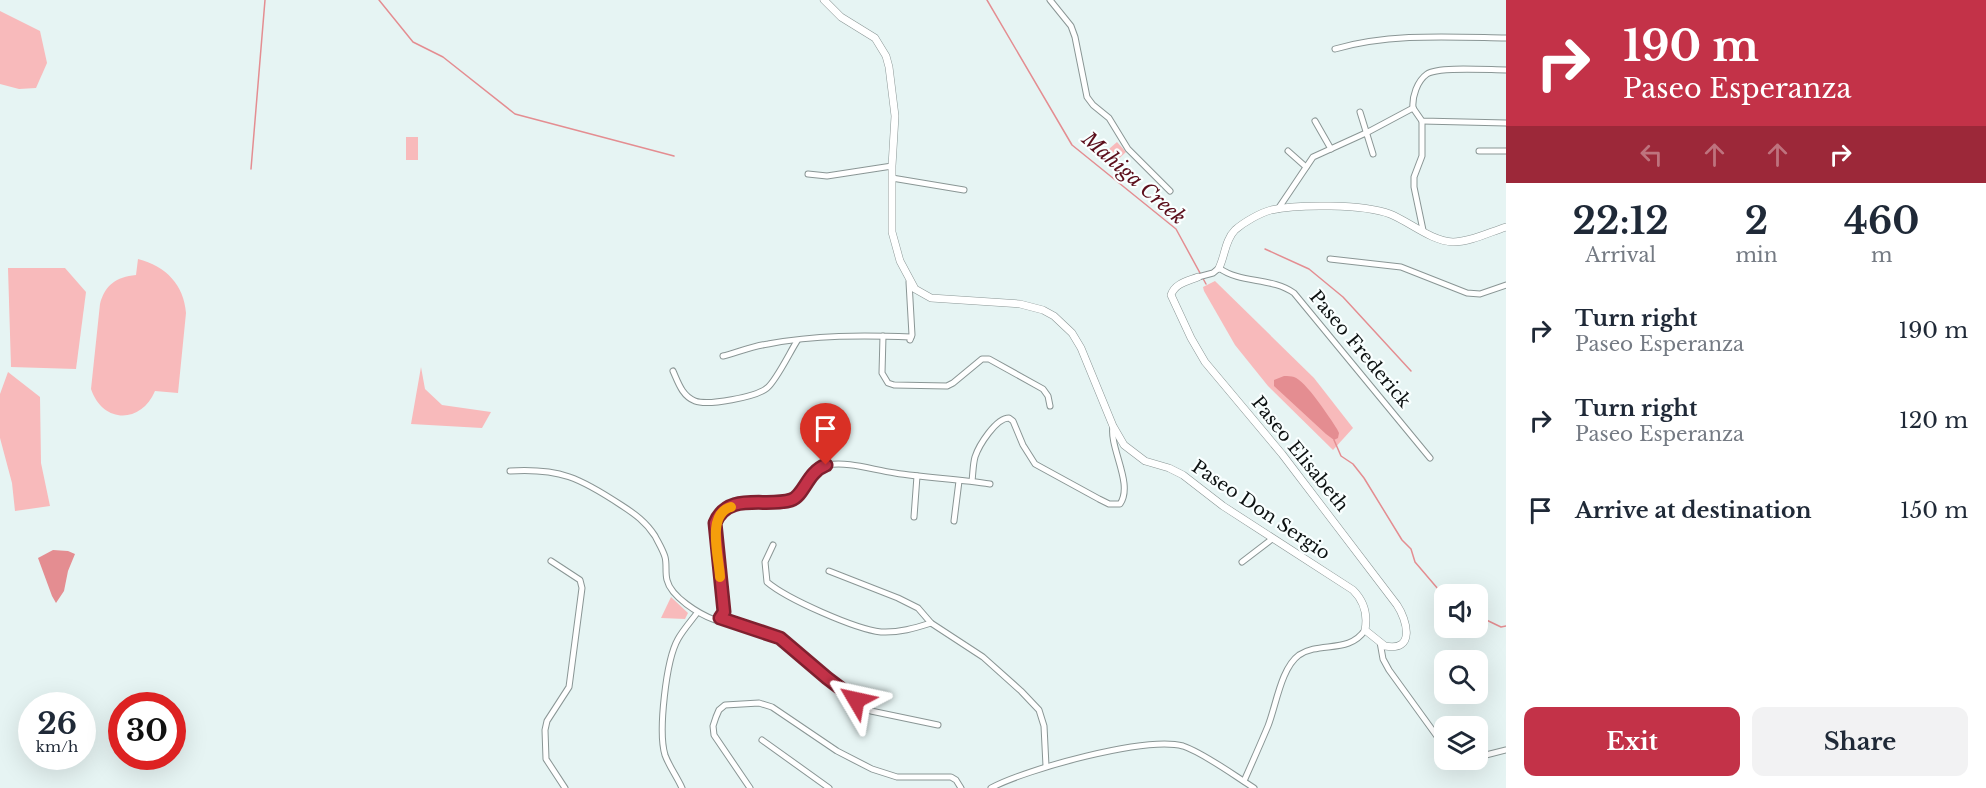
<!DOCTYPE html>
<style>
:root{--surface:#fff;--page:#f2f2f3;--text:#1f2937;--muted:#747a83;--accent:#c33248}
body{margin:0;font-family:"Libre Baskerville",serif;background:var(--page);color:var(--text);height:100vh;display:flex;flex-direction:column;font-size:22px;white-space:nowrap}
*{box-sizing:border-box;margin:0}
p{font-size:20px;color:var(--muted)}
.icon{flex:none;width:33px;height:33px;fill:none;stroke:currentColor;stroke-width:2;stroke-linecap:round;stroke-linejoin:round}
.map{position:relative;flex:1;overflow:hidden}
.details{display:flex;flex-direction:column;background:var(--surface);width:480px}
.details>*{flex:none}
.guide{background:#c33248;color:#fff;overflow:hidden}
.tools{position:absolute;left:1434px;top:584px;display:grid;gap:12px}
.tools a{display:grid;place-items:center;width:54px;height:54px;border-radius:12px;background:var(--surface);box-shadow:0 6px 24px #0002;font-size:30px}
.speed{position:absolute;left:18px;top:692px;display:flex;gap:12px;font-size:30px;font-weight:700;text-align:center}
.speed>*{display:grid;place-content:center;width:78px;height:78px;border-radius:50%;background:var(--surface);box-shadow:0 6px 24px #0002;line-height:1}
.speed small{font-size:15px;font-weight:400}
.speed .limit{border:9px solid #d22;background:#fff;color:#111}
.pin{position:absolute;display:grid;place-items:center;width:51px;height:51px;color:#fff;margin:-62px -26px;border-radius:50% 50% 50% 0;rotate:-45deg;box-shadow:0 0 6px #0007}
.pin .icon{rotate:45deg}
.me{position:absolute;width:66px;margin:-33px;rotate:306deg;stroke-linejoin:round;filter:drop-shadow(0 0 4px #0008)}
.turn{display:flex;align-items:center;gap:21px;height:126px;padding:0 18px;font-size:27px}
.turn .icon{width:78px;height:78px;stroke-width:2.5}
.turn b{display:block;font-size:42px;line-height:51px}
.lanes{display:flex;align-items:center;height:57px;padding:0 18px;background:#0003;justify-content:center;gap:30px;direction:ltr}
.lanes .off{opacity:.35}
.eta{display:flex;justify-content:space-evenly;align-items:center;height:102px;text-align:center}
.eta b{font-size:36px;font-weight:700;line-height:42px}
.button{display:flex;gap:12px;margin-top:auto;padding:12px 18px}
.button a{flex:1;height:69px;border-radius:12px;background:var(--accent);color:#fff;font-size:24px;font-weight:700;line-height:69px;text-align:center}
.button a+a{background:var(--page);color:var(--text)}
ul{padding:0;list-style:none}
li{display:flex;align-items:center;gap:18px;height:90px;padding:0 18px}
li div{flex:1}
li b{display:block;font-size:22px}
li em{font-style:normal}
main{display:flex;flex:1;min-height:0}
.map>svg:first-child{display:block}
.green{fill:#f8babb}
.water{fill:#e48d91}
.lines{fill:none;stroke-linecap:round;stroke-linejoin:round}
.stream{stroke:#e48d91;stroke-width:1.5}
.street-casing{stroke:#8a9695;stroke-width:7}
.secondary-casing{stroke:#8a9695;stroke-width:8}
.street{stroke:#fff;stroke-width:5}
.secondary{stroke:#fff;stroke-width:7}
.route-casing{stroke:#7f202f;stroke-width:15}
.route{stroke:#c33248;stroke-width:10}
.slow{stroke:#f59e0b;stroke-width:10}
.labels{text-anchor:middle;stroke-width:4.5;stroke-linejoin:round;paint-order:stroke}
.street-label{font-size:18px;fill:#0c1111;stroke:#f9ffff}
.water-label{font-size:20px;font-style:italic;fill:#5b0e1b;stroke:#f9ffff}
</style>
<main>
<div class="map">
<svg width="1506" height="788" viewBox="0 0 1506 788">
<rect width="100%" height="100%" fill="#e6f4f3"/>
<g class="green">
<path d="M0 11 40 31 47 63 36 88 19 89 0 84Z"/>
<rect x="406" y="137" width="12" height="23"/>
<path d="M1117 142 1126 152 1112 165 1102 155Z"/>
<path d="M138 259C166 266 184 285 186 313L178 393 155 391C141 424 103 424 91 389L100 304C105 285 116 277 136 275Z"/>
<path d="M8 268H65L86 292 76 369 11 367Z"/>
<path d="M1215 281 1314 378 1353 428 1333 450 1268 386 1235 345 1204 291 1203 287Z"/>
<path d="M421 367 425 389 442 405 491 412 482 428 411 424Z"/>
<path d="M8 372 40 397 41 463 50 506 15 511 12 483 0 438V394Z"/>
<path d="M671 597 688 613 685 619 661 618Z"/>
</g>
<g class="water">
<path d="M1284 376C1288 376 1291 376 1294 377 1305 380 1330 418 1337 429L1339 433 1338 438 1334 440 1326 434 1274 386V380Z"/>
<path d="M53 550 68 551 75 554 68 571 64 591 56 603 52 596 38 558Z"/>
</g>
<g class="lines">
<g class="stream">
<path d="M379 0 413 42 443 57 515 114 674 156"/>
<path d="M987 0 1072 145 1176 229 1206 284"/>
<path d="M251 169 265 0"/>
<path d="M1265 249 1309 269 1343 297 1411 371"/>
<path d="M1334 440 1341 456 1353 464 1364 478 1402 540 1411 549 1415 562 1444 596"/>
<path d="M1478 616 1501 627 1506 626"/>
</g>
<defs>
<g id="street">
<path d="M1050 0 1071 26 1075 37 1087 97 1093 105 1109 118 1128 149 1170 191"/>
<path d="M1335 49C1390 33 1450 37 1506 38"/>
<path d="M1413 108C1412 97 1417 81 1427 74 1438 66 1489 70 1506 70"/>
<path d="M1413 108 1422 121 1506 123"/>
<path d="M1360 112 1373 154"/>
<path d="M1315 121 1331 149"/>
<path d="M1422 121V156L1414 177V187L1423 230"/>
<path d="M1288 151 1306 167"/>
<path d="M1479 151H1506"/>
<path d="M808 174 827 176 892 166"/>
<path d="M892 178 964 190"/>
<path d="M1278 209 1313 157 1368 132 1413 108"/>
<path d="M1330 259 1401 267 1467 293 1480 294 1506 285"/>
<path d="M1198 277 1213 273 1219 268C1241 284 1272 277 1294 293L1430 458"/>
<path d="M909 282 912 335 910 340"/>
<path d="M883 336 882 373 888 383 894 385 947 386 953 383 982 359H989L1043 389 1048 396 1050 406"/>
<path d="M723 356C738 352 753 346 768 344 815 335 863 335 911 337"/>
<path d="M673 371C678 382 682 396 695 401 708 406 756 397 767 388 776 381 790 352 797 341"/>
<path d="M510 471C560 468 580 478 621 505 635 514 646 522 655 536 658 542 663 550 665 557 667 564 665 572 667 580 671 597 699 614 715 620L720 618 780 638 827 678 871 711 938 725"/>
<path d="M972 481C973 473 973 464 975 457 979 445 996 418 1009 418L1013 421 1023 445 1035 464 1099 499 1109 504H1120C1134 484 1109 448 1113 426"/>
<path d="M914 517 917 476"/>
<path d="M954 521 959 481"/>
<path d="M773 545 765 562 767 582C787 599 855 629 881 632 899 633 915 628 931 623"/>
<path d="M551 561 580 580 582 588 569 687 547 721 545 730 546 759 565 788"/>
<path d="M1242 562 1272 539"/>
<path d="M829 571 898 598 918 608 931 623 983 657 1021 691 1039 710 1044 726 1046 766"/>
<path d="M720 618 724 612 715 523C727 493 764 506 789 501 807 497 806 468 827 465 848 461 873 470 895 473 926 478 959 479 990 484"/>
<path d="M1380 642 1383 659 1389 670 1444 746"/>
<path d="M762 740 829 788"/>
<path d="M1478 757 1506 750"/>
<path d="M1454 759 1460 761 1470 759"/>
<path d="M1244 781C1252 763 1260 745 1268 726 1276 706 1281 668 1299 655 1320 641 1349 654 1365 630"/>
<path d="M682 788C677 777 669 766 665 755 658 732 666 660 678 639 683 630 691 621 697 613"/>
<path d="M750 788 714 735 713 726 716 717 719 710 725 705 759 703 772 707 837 751 872 769 897 777H951L956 780 961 788"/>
<path d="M991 788C1026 769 1146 736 1183 746 1204 753 1235 776 1254 788"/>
</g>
<g id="secondary">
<path d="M824 0 841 17 875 38 886 56 889 67 895 116 892 166V232L900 261 915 289 931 298 1020 304 1043 310 1054 316 1072 333 1081 348 1113 426 1124 445 1145 461 1169 468 1183 475 1223 506 1353 590C1364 601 1368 614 1365 630L1385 646C1416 652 1407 620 1397 605L1282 454 1205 362 1191 338 1171 295C1175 283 1188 281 1198 277"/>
<path d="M1219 268C1225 256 1225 240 1235 230 1244 222 1260 213 1271 210 1298 204 1364 204 1390 214 1410 222 1431 241 1453 242 1470 242 1490 232 1506 227"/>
</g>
</defs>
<use href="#street" class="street-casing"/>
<use href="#secondary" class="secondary-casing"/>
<use href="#street" class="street"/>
<use href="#secondary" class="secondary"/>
</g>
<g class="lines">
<defs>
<path id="route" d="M826 465C807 472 804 496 791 500 766 508 728 491 715 523L724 612 720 618 780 638 827 678 856 700"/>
</defs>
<use href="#route" class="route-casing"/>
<use href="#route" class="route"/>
<path class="slow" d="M720 577C719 557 706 514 731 507"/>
</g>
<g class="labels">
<g class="street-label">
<text transform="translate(1360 349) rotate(50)" y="6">Paseo Frederick</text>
<text transform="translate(1300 454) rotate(51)" y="6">Paseo Elisabeth</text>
<text transform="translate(1261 510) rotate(34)" y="6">Paseo Don Sergio</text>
</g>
<g class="water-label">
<text transform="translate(1134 178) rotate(41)" y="7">Mahiga Creek</text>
</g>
</g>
</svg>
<div class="tools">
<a><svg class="icon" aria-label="sound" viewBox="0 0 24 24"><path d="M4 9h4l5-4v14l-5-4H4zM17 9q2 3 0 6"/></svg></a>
<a><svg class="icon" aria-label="search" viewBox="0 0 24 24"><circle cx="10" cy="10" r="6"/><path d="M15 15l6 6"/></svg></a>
<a><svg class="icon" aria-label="layers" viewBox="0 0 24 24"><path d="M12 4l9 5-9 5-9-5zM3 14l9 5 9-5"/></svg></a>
</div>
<div class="speed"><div>26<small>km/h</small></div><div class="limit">30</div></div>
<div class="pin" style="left:826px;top:465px;background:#d93025"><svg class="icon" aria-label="arrive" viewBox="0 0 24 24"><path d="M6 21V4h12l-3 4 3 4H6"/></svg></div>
<svg class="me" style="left:856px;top:700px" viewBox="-20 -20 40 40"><path d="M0-17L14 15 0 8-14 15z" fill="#c33248" stroke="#fff" stroke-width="4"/></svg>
</div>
<section class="details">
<div class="guide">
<div class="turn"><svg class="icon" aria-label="right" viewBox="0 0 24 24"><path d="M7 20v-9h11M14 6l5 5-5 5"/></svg><div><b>190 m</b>Paseo Esperanza</div></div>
<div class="lanes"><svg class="icon off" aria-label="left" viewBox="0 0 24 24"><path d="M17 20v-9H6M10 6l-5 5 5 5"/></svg><svg class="icon off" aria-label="ahead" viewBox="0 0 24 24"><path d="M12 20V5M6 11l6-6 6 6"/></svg><svg class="icon off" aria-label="ahead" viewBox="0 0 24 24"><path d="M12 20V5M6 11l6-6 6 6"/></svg><svg class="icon" aria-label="right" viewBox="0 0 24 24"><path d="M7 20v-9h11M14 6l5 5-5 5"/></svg></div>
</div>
<div class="eta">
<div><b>22:12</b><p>Arrival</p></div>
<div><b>2</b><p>min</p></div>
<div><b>460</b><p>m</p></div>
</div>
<ul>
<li><svg class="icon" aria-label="right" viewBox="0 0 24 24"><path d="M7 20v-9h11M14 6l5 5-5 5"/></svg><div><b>Turn right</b><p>Paseo Esperanza</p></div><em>190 m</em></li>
<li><svg class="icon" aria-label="right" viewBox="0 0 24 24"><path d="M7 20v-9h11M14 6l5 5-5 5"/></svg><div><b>Turn right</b><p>Paseo Esperanza</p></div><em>120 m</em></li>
<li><svg class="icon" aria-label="arrive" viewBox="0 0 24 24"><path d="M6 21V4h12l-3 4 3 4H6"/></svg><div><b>Arrive at destination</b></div><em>150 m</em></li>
</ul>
<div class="button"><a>Exit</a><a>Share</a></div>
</section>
</main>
